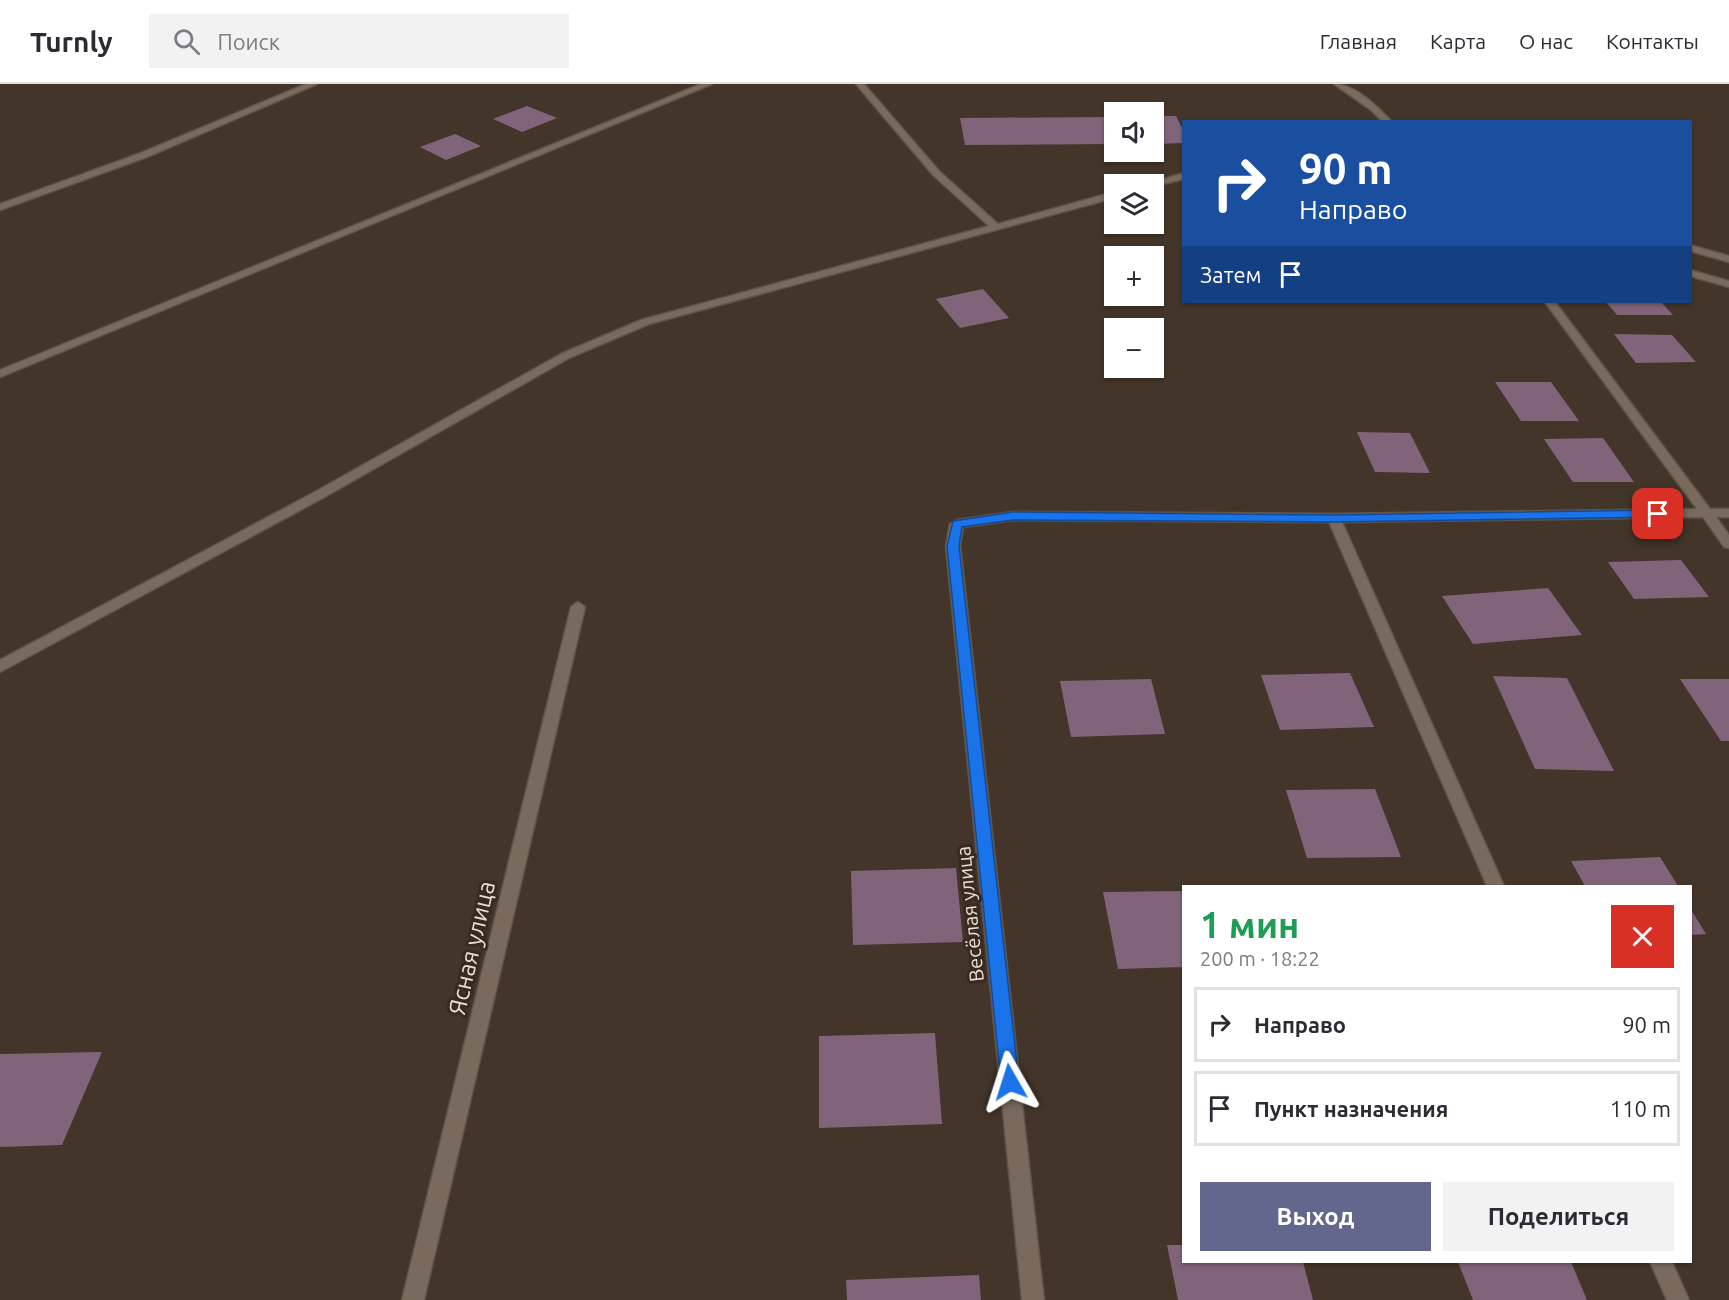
<!DOCTYPE html>
<html lang="ru">
<meta charset="utf-8">
<style>
:root{--surface:#fff;--page:#f2f2f3;--text:#2b2b33;--muted:#7c7c81;--line:#e1e1e2;--accent:#64678d}
body{margin:0;font-family:Ubuntu,sans-serif;background:var(--page);color:var(--text);height:100vh;display:flex;flex-direction:column;font-size:22px;white-space:nowrap}
*{box-sizing:border-box;margin:0}
p{font-size:20px;color:var(--muted)}
.icon{flex:none;width:33px;height:33px;fill:none;stroke:currentColor;stroke-width:2;stroke-linecap:round;stroke-linejoin:round}
.map{position:relative;flex:1;overflow:hidden}
.side{position:absolute;left:1182px;top:801px;width:510px;height:378px;display:flex;flex-direction:column;background:var(--surface);border-radius:0px;box-shadow:0 2px 4px #0004}
.side>*{flex:none}
.banner{position:absolute;left:1182px;top:36px;width:510px;height:183px;border-radius:0px;box-shadow:0 2px 4px #0004;background:#1a4fa0;color:#fff;overflow:hidden}
.fabs{position:absolute;left:1104px;top:18px;display:grid;gap:12px}
.fabs a{display:grid;place-items:center;width:60px;height:60px;border-radius:0px;background:var(--surface);box-shadow:0 2px 4px #0004;font-size:30px}
.pin{position:absolute;display:grid;place-items:center;width:51px;height:51px;color:#fff;margin:-26px;border-radius:12px;box-shadow:0 3px 9px #0006}
.me{position:absolute;width:66px;margin:-33px;rotate:354deg;stroke-linejoin:round;filter:drop-shadow(0 0 4px #0008)}
.turn{display:flex;align-items:center;gap:21px;height:126px;padding:0 18px;font-size:27px}
.turn .icon{width:78px;height:78px;stroke-width:2.5}
.turn b{display:block;font-size:42px;line-height:51px}
.then{display:flex;align-items:center;height:57px;padding:0 18px;background:#0003;gap:12px;font-size:22px}
.round{display:grid;place-items:center;flex:none;width:63px;height:63px;border-radius:0px;background:var(--page)}
.summary{display:flex;align-items:center;justify-content:space-between;height:102px;padding:0 18px}
h1{font-size:36px;font-weight:700;line-height:45px;color:#1e9e55}
.cta{display:flex;gap:12px;margin-top:auto;padding:12px 18px}
.cta a{flex:1;height:69px;border-radius:0px;background:var(--accent);color:#fff;font-size:24px;font-weight:700;line-height:69px;text-align:center}
.cta a+a{background:var(--page);color:var(--text)}
ul{padding:0;list-style:none}
li{display:flex;align-items:center;gap:18px;height:75px;margin:0 12px 9px;padding:0 6px;border:3px solid var(--line);border-radius:0px}
li div{flex:1}
li b{display:block;font-size:22px}
li em{font-style:normal}
header{display:flex;align-items:center;gap:36px;box-sizing:border-box;height:84px;padding:0 30px;background:var(--surface);border-bottom:2px solid var(--line)}
header strong{font-size:28px}
nav{display:flex;gap:33px;margin-inline-start:auto;font-size:21px}
.search{width:420px;height:54px;background:var(--page);display:flex;align-items:center;gap:15px;box-sizing:border-box;padding:0 21px;border-radius:0px;color:var(--muted);font-size:22px}
.map>svg:first-child{display:block}
.building{fill:#81637a}
.lines{fill:none;stroke-linecap:round;stroke-linejoin:round}
.street-casing{stroke:#5e5348;stroke-width:3}
.street{fill:#7a6a5d;fill-rule:evenodd}
.route{fill:#1a73e8;stroke:#114b97;stroke-width:1.5}
.labels{text-anchor:middle;stroke-width:6;stroke-linejoin:round;paint-order:stroke}
.street-label{font-size:20px;fill:#e8dfd7;stroke:#382a1f}
.near-street-label{font-size:24px;fill:#e8dfd7;stroke:#382a1f}
</style>
<header>
<strong>Turnly</strong>
<div class="search"><svg class="icon" aria-label="search" viewBox="0 0 24 24"><circle cx="10" cy="10" r="6"/><path d="M15 15l6 6"/></svg>Поиск</div>
<nav><a>Главная</a><a>Карта</a><a>О нас</a><a>Контакты</a></nav>
</header>
<div class="map">
<svg width="1729" height="1216" viewBox="0 0 1729 1216">
<rect width="100%" height="100%" fill="#433529"/>
<g class="building">
<path d="M527 22 557 34 522 48 493 35Z"/>
<path d="M1154 32H1176L1184 48V59L1154 60Z"/>
<path d="M1114 33V60L965 61 960 34Z"/>
<path d="M455 50 481 62 446 76 420 63Z"/>
<path d="M983 205 1009 234 960 244 936 215Z"/>
<path d="M1606 218H1661L1673 231H1617Z"/>
<path d="M1614 250 1672 251 1696 278 1636 279Z"/>
<path d="M1495 298H1551L1579 337H1521Z"/>
<path d="M1357 348 1410 349 1430 389 1375 388Z"/>
<path d="M1603 354 1634 398H1573L1544 355Z"/>
<path d="M1681 476 1709 513 1634 515 1608 478Z"/>
<path d="M1548 504 1582 551 1473 560 1442 512Z"/>
<path d="M1350 589 1374 643 1280 646 1261 591Z"/>
<path d="M1493 592 1567 594 1614 687 1535 685Z"/>
<path d="M1151 595 1165 650 1071 653 1060 597Z"/>
<path d="M1680 595H1729V657H1721Z"/>
<path d="M1375 705 1401 773 1307 774 1286 706Z"/>
<path d="M1660 773 1678 802H1585L1571 777Z"/>
<path d="M956 784 963 858 853 861 851 787Z"/>
<path d="M1184 807V883L1118 885 1103 808Z"/>
<path d="M1690 824 1706 850 1690 851Z"/>
<path d="M935 949 942 1040 819 1044V952Z"/>
<path d="M102 968 62 1061 0 1063V970Z"/>
<path d="M1167 1161H1184V1178H1303L1313 1216H1178Z"/>
<path d="M1458 1178H1571L1587 1216H1473Z"/>
<path d="M979 1191 981 1216H847L846 1196Z"/>
</g>
<g class="lines">
<defs>
<g id="street">
<path d="M306 0H317L147 73 0 126V120L141 69Z"/>
<path d="M701 0H712L0 293V286Z"/>
<path d="M856 0H864L939 87 998 140 1114 108V114L649 240 569 274 321 415 0 588V576L313 409 561 270 641 236 989 142 933 91Z"/>
<path d="M1334 0C1355 0 1378 23 1392 38H1383L1371 26Z"/>
<path d="M1184 89V95L1154 102 1147 100Z"/>
<path d="M1690 161 1729 172V178L1690 167Z"/>
<path d="M1690 186 1729 197V203L1690 192Z"/>
<path d="M1545 218H1555L1710 425H1729V433H1716L1729 451V464L1724 463 1703 433 1342 438 1504 802H1487L1329 438 1013 436 963 443 960 462 1044 1216H1022L946 462 950 440 957 436 1013 428 1334 430 1697 425Z"/>
<path d="M578 518 585 523 424 1216H402L571 523Z"/>
<path d="M1650 1178H1672L1689 1216H1667Z"/>
</g>
</defs>
<use href="#street" class="street-casing"/>
<use href="#street" class="street"/>
</g>
<path class="route" d="M1658 426 1663 427V433L1334 438 1013 436 962 443 959 462 1019 998 1016 1004 1010 1006 1004 1004 1001 998 947 462 953 437 1013 428 1334 431Z"/>
<g class="labels">
<g class="street-label">
<text transform="translate(970 830) rotate(-96)" y="7">Весёлая улица</text>
</g>
<g class="near-street-label">
<text transform="translate(472 864) rotate(-77)" y="8">Ясная улица</text>
</g>
</g>
</svg>
<div class="fabs">
<a><svg class="icon" aria-label="sound" viewBox="0 0 24 24"><path d="M4 9h4l5-4v14l-5-4H4zM17 9q2 3 0 6"/></svg></a>
<a><svg class="icon" aria-label="layers" viewBox="0 0 24 24"><path d="M12 4l9 5-9 5-9-5zM3 14l9 5 9-5"/></svg></a>
<a>+</a>
<a>−</a>
</div>
<div class="pin" style="left:1658px;top:430px;background:#d93025"><svg class="icon" aria-label="arrive" viewBox="0 0 24 24"><path d="M6 21V4h12l-3 4 3 4H6"/></svg></div>
<svg class="me" style="left:1010px;top:998px" viewBox="-20 -20 40 40"><path d="M0-17L14 15 0 8-14 15z" fill="#1a73e8" stroke="#fff" stroke-width="4"/></svg>
<div class="banner">
<div class="turn"><svg class="icon" aria-label="right" viewBox="0 0 24 24"><path d="M7 20v-9h11M14 6l5 5-5 5"/></svg><div><b>90 m</b>Направо</div></div>
<div class="then">Затем<svg class="icon" aria-label="arrive" viewBox="0 0 24 24"><path d="M6 21V4h12l-3 4 3 4H6"/></svg></div>
</div>
<section class="side">
<div class="summary"><div><h1>1 мин</h1><p>200 m · 18:22</p></div><a class="round" style="background:#d93025;color:#fff"><svg class="icon" aria-label="close" viewBox="0 0 24 24"><path d="M6 6l12 12M18 6L6 18"/></svg></a></div>
<ul>
<li><svg class="icon" aria-label="right" viewBox="0 0 24 24"><path d="M7 20v-9h11M14 6l5 5-5 5"/></svg><div><b>Направо</b></div><em>90 m</em></li>
<li><svg class="icon" aria-label="arrive" viewBox="0 0 24 24"><path d="M6 21V4h12l-3 4 3 4H6"/></svg><div><b>Пункт назначения</b></div><em>110 m</em></li>
</ul>
<div class="cta"><a>Выход</a><a>Поделиться</a></div>
</section>
</div>
